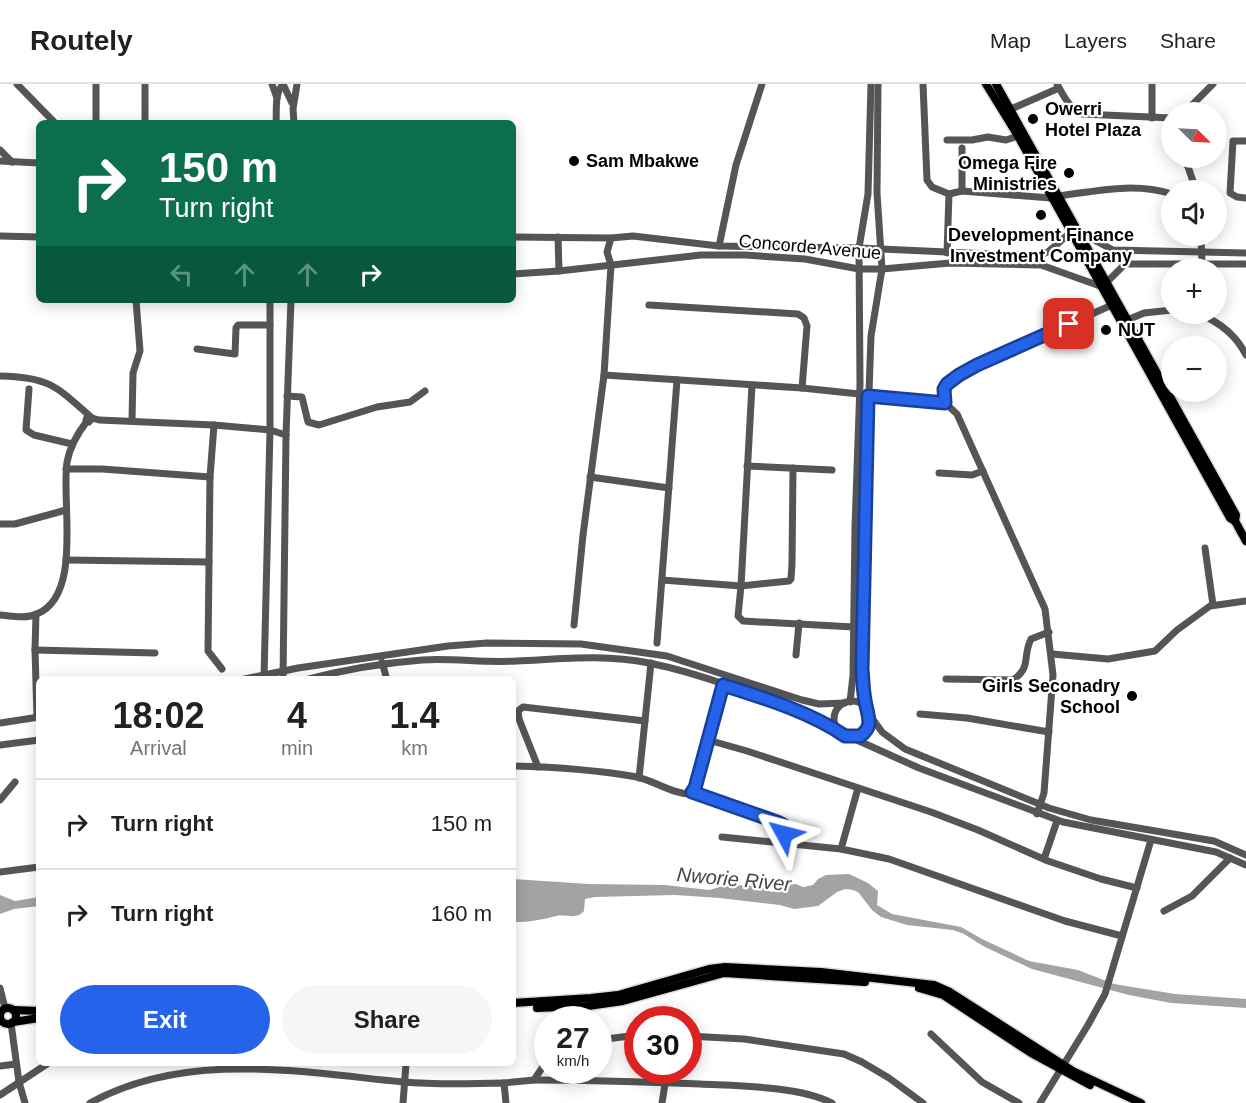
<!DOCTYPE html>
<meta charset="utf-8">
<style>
:root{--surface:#fff;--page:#f6f6f6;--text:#202124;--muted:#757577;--line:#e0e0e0;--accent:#2563eb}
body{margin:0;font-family:Arial,sans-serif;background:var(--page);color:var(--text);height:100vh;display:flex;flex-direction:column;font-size:22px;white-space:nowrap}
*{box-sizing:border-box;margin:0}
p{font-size:20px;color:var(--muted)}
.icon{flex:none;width:33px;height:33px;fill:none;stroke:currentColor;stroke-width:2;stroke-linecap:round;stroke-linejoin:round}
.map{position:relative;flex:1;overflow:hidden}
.panel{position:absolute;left:36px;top:592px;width:480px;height:390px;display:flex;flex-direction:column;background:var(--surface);border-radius:9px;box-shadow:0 3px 15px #0003}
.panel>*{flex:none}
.top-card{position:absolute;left:36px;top:36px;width:480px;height:183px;border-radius:9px;box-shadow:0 3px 15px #0003;background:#0b6e4f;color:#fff;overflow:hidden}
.needle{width:39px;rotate:114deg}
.buttons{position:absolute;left:1161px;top:18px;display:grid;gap:12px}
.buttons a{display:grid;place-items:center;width:66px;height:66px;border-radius:50%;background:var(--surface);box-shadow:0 3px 15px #0003;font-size:30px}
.speed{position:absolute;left:534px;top:922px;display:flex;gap:12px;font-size:30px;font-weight:700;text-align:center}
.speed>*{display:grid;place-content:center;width:78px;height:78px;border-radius:50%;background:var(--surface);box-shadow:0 3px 15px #0003;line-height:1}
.speed small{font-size:15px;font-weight:400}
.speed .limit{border:9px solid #d22;background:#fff;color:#111}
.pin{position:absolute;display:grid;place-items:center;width:51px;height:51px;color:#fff;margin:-26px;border-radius:12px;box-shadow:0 3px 9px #0006}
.me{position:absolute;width:66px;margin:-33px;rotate:308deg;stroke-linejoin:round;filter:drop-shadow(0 0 4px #0008)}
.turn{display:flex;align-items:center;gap:21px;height:126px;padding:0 24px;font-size:27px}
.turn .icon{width:78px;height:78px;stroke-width:2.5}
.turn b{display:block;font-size:42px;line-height:51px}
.lanes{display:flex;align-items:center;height:57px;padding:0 24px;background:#0003;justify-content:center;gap:30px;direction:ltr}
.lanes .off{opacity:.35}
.eta{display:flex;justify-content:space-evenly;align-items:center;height:102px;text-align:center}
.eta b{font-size:36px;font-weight:700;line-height:42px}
.cta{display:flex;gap:12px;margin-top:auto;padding:12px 24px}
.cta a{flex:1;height:69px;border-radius:36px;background:var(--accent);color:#fff;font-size:24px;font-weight:700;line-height:69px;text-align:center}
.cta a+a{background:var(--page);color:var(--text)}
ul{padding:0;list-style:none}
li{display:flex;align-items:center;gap:18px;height:90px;padding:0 24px;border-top:2px solid var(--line)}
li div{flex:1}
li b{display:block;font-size:22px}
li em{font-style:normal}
header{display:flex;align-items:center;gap:36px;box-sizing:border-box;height:84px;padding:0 30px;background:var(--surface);border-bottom:2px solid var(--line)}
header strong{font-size:28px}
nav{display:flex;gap:33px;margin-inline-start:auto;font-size:21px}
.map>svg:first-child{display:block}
.water{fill:#a3a3a3}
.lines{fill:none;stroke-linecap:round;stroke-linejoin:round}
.major-casing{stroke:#dbdbdb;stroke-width:11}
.minor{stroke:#555;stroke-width:7}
.major{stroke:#000;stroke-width:8}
.route-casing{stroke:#184099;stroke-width:15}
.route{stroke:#2563eb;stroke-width:10}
.poi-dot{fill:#000;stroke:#fff;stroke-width:2}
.labels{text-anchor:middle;stroke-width:4.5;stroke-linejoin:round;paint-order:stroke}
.poi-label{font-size:18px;font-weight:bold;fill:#000;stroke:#fff;text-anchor:start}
.street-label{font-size:18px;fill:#000;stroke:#fff}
.water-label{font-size:20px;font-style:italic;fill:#444;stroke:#fff}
</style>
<header>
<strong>Routely</strong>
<nav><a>Map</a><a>Layers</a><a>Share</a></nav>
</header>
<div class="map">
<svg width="1246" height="1019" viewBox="0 0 1246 1019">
<rect width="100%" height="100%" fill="#fff"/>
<g class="water">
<path d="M849 790 868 799 878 807 877 821 892 830 961 843 982 855 1029 877 1078 886 1114 900 1175 910 1246 915V924L1171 919 1129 911 1032 885 983 862 964 850 953 846 907 841 881 833 872 826 858 808 853 806 845 805 837 808 818 822 794 825 780 821 720 814 675 811 595 813 585 815 584 827C576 836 567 830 556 832 539 836 531 838 513 838V795L589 800 665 801 709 806 727 801 759 802 771 808 776 807 785 801 796 800 803 803 813 801 818 795 826 791Z"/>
<path d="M0 811 15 817 39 813V822L14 825 0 830Z"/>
</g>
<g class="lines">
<defs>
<g id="major">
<path d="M986 0 1018 52 1230 434 1235 437 1246 457"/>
<path d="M996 0 1236 431 1235 437"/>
<path d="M919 904 943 911 1031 969 1090 1001"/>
<path d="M513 919 591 914 618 911 709 885 725 883 821 888 934 901 950 908 1073 987 1141 1019"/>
<path d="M537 924 588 922 623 917 724 889 865 898"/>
<circle cx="8" cy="932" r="8"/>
<path d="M13 926 39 927"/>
<path d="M13 938 39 934"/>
</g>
</defs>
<use href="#major" class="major-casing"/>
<g class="minor">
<path d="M17 0 55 39"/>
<path d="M145 0V39"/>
<path d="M272 0 277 14"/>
<path d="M283 0 292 19"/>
<path d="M923 0 927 96 932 103 949 110 947 169"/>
<path d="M1057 0C1064 13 1069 23 1082 30L1172 34"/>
<path d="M1152 0V34"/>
<path d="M1011 25 1059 4"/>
<path d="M1185 28 1213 0"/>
<path d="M96 39V0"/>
<path d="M276 39C277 27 274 10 283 0"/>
<path d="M294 39 293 25 297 0"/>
<path d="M947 56H972L988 53 1006 56 1018 52"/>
<path d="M1246 57H1233L1230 109 1237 113 1246 114"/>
<path d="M0 66 12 78"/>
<path d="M1185 74 1196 106"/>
<path d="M0 77 39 79"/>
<path d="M962 107V64"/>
<path d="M949 110 962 107 1051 114"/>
<path d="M1059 112C1097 107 1134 98 1172 110"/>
<path d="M1079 148 1113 166 1246 169"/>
<path d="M0 152 39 153"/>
<path d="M1201 152 1202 180"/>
<path d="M513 153 611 154 633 152 719 162 859 164 1037 172 1048 168 1071 148"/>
<path d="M558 153 559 187"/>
<path d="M719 162 736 81 762 0"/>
<path d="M513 190 559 187 701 171H745L805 175 859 185H882L950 179 1041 181 1100 202"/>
<path d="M1106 199 1125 180H1246"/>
<path d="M649 221 798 230 804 234 807 242 802 304"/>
<path d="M1201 230C1221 240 1236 251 1246 271"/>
<path d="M1125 237 1144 229 1172 226"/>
<path d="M197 265 235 270 236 244 238 241H270"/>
<path d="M604 291 802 304 945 319"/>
<path d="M0 292C49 293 56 302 91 333"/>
<path d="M752 301 741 502 738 532 743 537 854 543"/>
<path d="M29 305 26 346 34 351 72 360"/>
<path d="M287 312 302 313 308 338 319 341 377 323 410 318 425 307"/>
<path d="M92 334 87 333 86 336 89 338 92 334 99 336 214 341 270 346 286 351"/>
<path d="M132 337 133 289 140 267 136 216"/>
<path d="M214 341 210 393 208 567 222 585"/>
<path d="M747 382 832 386"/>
<path d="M66 385H102L210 393"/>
<path d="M939 389 972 391 983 387"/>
<path d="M590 393 669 404"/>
<path d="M0 440H15L66 426"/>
<path d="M1205 464 1213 521"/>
<path d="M66 476 209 478"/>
<path d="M662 496 741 502 789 497 791 495 792 480 793 384"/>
<path d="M36 530 35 566 37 633"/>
<path d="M0 531C12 532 26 535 37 530 83 511 61 418 67 378 70 362 77 350 87 337"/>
<path d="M574 541 583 451 604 291 611 181 607 168 611 154"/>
<path d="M657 559 677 296"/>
<path d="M35 566 155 569"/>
<path d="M1052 570 1108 575 1155 567 1177 546 1210 522 1246 517"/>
<path d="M796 571 799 539"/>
<path d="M382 578 387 596"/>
<path d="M264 594 270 346V216"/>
<path d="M946 595 1013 596C1032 583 1022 573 1031 555L1049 548"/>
<path d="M240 596 298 584 448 562 487 559 581 560 667 572 802 616 819 620 845 619"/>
<path d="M283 596 286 351 291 216"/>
<path d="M305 596C342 586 383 579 422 576 453 574 485 579 517 577 562 575 604 570 649 579 714 592 776 620 837 645"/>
<circle cx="852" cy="635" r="18"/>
<path d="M850 618 853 592 855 443 860 300 859 164 868 110 871 0"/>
<path d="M867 626 862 585 865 420 871 252 882 185 877 109 878 0"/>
<path d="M869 630 882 648 905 665 1049 724 1091 736 1214 757 1246 771"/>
<path d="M920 630 967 634 1049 648"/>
<path d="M0 639 39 633"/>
<path d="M850 653 919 684 1063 738 1216 768 1246 781"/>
<path d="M708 656 747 667 931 728 978 746 1048 777 1101 795 1137 804"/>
<path d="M0 661 39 656"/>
<path d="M513 682C554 683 597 686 637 693 655 697 672 710 690 710L695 704 723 601"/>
<path d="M538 683 519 635 518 627 523 623 645 637"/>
<path d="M639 694 651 579"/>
<path d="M858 704 841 765 889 775 1065 837 1122 852"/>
<path d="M692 708 783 741 781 759"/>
<path d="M0 716 15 698"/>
<path d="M1037 730 1044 709 1053 591 1045 525 957 330 945 319C941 296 960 290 977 281L1112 221"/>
<path d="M722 753 841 765"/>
<path d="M1044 775 1057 737"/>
<path d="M0 788 39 783"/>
<path d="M1164 827 1192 812 1230 774"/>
<path d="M0 904 5 924"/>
<path d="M11 939 19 998 25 1019"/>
<path d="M931 950 982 998 1019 1019"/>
<path d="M688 952 744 955 844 970 862 978 889 994 923 1019"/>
<path d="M598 956 638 951"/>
<path d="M0 982 16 980"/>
<path d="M534 996C590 996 645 998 700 1000 738 1002 799 1002 832 1019"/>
<path d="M504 999 534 996 548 975"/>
<path d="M0 1011 47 980"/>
<path d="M90 1019C187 966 299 988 403 998 437 1001 470 1000 504 999L506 1019"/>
<path d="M403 1019 406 980"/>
<path d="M662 1019 667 987"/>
<path d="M1040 1019 1088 941 1105 910 1151 756"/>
</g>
<use href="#major" class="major"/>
</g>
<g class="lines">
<defs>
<path id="route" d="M784 750 783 741 777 738 692 708 695 704 723 601C764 614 810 628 845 652H860C875 642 867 631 865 616 863 606 863 595 862 585L868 312 945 319 944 305 947 300 959 291 977 281 1069 240"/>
</defs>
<use href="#route" class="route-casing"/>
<use href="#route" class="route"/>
</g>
<g class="poi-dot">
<circle cx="1033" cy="35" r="6"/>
<circle cx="574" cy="77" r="6"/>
<circle cx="1069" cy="89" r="6"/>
<circle cx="1041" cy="131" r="6"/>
<circle cx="1106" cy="246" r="6"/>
<circle cx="1132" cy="612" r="6"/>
</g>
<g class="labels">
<g class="poi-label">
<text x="1045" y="31">Owerri<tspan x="1045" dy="21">Hotel Plaza</tspan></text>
<text x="586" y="83">Sam Mbakwe</text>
<text x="1057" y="85" text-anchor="end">Omega Fire<tspan x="1057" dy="21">Ministries</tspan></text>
<text x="1041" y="157" text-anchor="middle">Development Finance<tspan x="1041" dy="21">Investment Company</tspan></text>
<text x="1118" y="252">NUT</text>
<text x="1120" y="608" text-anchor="end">Girls Seconadry<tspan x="1120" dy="21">School</tspan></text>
</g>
<g class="street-label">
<text transform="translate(810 163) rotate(5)" y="6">Concorde Avenue</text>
</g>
<g class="water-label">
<text transform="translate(734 795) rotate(5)" y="7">Nworie River</text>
</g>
</g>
</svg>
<div class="buttons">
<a><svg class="needle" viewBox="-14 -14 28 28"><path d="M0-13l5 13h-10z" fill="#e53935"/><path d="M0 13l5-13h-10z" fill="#757577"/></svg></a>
<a><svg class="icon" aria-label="sound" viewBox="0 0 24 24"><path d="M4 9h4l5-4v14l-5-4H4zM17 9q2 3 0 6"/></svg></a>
<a>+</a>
<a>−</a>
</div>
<div class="speed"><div>27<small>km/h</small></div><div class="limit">30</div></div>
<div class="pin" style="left:1069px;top:240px;background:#d93025"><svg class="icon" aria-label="arrive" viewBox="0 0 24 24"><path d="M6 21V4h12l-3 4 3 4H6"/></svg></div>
<svg class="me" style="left:784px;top:750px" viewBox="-20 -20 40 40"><path d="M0-17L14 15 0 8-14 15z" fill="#2563eb" stroke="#fff" stroke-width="4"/></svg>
<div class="top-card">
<div class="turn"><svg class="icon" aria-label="right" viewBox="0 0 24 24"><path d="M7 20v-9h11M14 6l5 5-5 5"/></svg><div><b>150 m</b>Turn right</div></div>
<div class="lanes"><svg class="icon off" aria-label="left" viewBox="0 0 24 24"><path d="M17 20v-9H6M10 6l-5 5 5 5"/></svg><svg class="icon off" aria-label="ahead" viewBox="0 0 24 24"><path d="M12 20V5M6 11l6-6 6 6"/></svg><svg class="icon off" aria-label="ahead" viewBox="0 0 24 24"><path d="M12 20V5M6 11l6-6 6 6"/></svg><svg class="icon" aria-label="right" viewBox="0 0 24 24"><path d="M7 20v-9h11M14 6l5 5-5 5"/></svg></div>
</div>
<section class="panel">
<div class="eta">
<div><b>18:02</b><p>Arrival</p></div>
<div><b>4</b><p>min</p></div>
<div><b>1.4</b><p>km</p></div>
</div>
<ul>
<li><svg class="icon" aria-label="right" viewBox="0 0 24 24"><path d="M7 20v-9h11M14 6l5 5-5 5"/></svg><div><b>Turn right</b></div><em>150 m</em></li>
<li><svg class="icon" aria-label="right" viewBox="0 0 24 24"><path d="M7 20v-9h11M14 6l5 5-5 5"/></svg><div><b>Turn right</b></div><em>160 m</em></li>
</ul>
<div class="cta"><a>Exit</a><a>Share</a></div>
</section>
</div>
